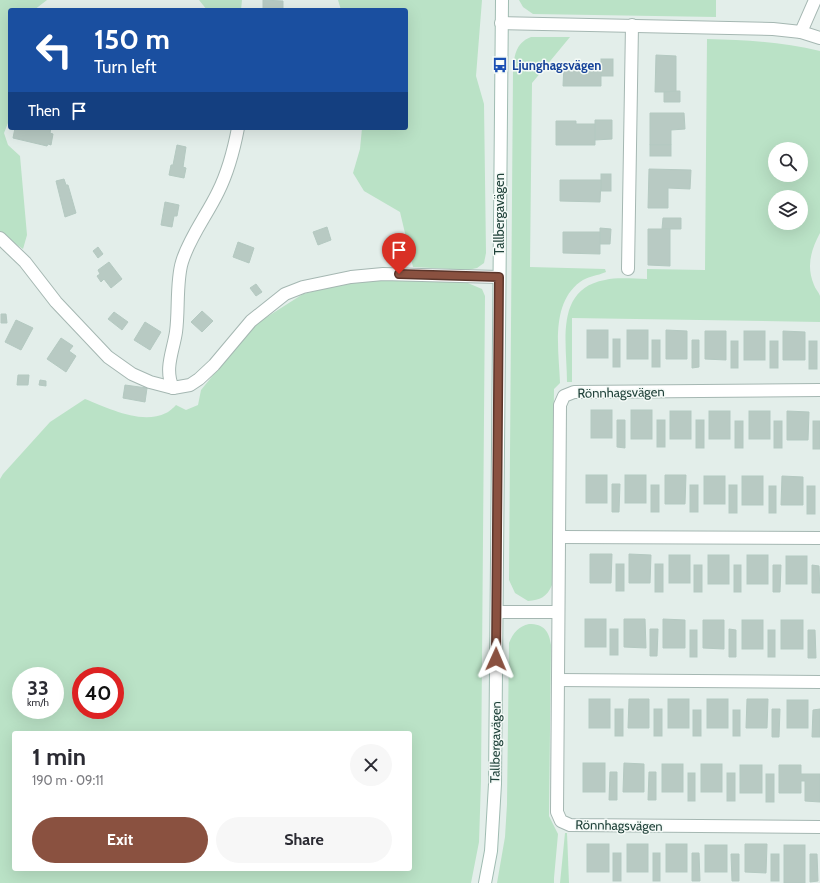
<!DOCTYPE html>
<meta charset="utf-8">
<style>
:root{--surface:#fff;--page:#f7f7f7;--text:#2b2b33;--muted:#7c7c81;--accent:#8a5140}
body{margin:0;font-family:Cabin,sans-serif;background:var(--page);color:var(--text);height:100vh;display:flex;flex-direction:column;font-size:15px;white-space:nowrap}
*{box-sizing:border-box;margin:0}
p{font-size:13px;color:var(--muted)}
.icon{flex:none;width:22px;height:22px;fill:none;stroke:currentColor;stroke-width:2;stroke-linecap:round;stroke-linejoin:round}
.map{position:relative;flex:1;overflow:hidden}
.sheet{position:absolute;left:12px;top:731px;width:400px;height:140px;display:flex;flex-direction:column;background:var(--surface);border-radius:4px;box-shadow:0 4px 16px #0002}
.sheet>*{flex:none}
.guide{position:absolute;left:8px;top:8px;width:400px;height:122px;border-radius:4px;box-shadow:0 4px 16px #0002;background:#1a4fa0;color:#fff;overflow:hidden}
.controls{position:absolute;left:768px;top:142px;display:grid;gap:8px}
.controls a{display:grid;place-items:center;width:40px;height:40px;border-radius:50%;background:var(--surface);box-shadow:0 4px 16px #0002;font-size:20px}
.speed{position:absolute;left:12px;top:667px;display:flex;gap:8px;font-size:20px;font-weight:700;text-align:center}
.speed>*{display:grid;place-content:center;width:52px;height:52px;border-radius:50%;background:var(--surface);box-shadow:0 4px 16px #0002;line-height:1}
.speed small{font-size:10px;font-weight:400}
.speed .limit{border:6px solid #d22;background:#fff;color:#111}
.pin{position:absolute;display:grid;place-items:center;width:34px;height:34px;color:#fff;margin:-41px -17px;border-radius:50% 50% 50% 0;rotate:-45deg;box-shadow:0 0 4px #0007}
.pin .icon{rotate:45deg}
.me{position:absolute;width:44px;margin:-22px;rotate:1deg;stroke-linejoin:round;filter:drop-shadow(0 0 3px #0008)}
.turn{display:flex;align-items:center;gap:14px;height:84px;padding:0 20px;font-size:18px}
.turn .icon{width:52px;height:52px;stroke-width:2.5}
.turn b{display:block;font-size:28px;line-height:34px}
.then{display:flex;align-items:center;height:38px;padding:0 20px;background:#0003;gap:8px;font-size:15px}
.round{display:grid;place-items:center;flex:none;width:42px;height:42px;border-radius:21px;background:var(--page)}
.summary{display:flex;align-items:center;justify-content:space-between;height:68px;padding:0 20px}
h1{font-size:24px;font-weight:800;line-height:30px}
.cta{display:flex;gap:8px;margin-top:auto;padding:8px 20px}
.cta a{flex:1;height:46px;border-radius:24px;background:var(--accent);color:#fff;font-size:16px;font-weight:800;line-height:46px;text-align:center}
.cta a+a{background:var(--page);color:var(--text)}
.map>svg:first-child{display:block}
.green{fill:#bae2c6;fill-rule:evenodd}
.building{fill:#b8cac3;stroke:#b4c9c1}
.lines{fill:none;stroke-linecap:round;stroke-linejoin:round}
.street-casing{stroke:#a5b7b2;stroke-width:14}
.secondary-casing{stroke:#a0bcb2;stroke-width:14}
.street{stroke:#fff;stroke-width:12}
.secondary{stroke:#fff;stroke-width:12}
.route-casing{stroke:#5a352a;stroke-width:10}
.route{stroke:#8a5140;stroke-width:7}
.labels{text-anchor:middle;stroke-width:3;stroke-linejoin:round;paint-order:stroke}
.transit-label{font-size:13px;font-weight:bold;fill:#164399;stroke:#f4faf7;text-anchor:start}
.street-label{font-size:13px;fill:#20423a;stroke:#f4faf7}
</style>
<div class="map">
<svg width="820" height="883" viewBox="0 0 820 883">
<rect width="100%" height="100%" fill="#e3eeea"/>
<g class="green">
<path d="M0 0H47L34 10H10V118L4 133 8 145 20 156 27 235 23 249 0 233Z"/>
<path d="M199 0H242L241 10H207Z"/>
<path d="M338 0H482L476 76 484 104 486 253 484 263 477 268 468 270 413 267 400 212 364 191 353 173 360 149 362 128H406V10H341Z"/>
<path d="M519 0H716V17L533 14 523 7Z"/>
<path d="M531 37H570L532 83 530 267 605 269 606 272C597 276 588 276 580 282 550 304 559 351 560 383L554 389 552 585C547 597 540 600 528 601L515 593 509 580 513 72C514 57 515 43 531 37Z"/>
<path d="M707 39C746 40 782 42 820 51V233C811 250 806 266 814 285 815 289 819 292 820 296 820 304 820 313 820 322L572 318V382H567C567 344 554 289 605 280 618 277 634 279 647 279V269L705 270ZM775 149H801V175H775ZM775 197H801V223H775Z"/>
<path d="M380 279 463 281 482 289 485 296 481 781 479 842 471 883H0V479L3 474 50 422 85 399C108 408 141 425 166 413 169 412 173 408 176 405L186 410 198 405 201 390 240 342 259 322 303 294 356 281ZM21 676H55V710H21ZM81 676H115V710H81ZM14 733H410V869H14Z"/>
<path d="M529 624C544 624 549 631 551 645L549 816 558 834 554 878V883H497L505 837 507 804 509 643C513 633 519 626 529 624Z"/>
<path d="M565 833H567L569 883H560Z"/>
</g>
<g class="building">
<path d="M263 0 283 1V10H263Z"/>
<path d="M656 55 676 56V92H655Z"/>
<rect x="601" y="59" width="12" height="17"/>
<path d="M564 65H601V86H563Z"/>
<path d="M676 91H680V102H664V92Z"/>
<path d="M650 113H684L685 129 671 130V145H650Z"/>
<path d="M595 120H612V139L595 140Z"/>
<path d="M556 121H576V124H595V145H556Z"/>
<path d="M15 128H51L50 133 53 134 51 145 48 144 47 146 13 138Z"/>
<path d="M177 145 186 147 183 167 186 168 184 178 169 175 171 165H173Z"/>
<rect x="650" y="145" width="21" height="11"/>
<path d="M649 169 691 170 690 189 668 188V208H648Z"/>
<rect x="601" y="174" width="10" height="17"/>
<path d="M64 179 66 185H68L76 213 65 217 56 181Z"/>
<path d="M560 180H601L600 202 560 201Z"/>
<path d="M165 202 179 205 177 216H174L172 227 161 225Z"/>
<path d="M663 218H681V229H662Z"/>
<path d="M327 227 331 240 318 245 313 232Z"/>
<path d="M600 228 611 229 610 244H600Z"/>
<path d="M648 229H670V266L648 265Z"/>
<path d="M563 232H600V254L563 253Z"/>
<path d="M238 242 254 248 249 263 233 257Z"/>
<path d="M98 247 103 254 98 258 93 251Z"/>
<path d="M109 262 122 279 111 288 104 279 101 282 97 276 100 274 98 270Z"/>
<path d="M256 284 262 292 256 296 250 288Z"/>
<path d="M202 311 213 321 202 332 191 322Z"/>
<path d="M114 312 128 322 122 330 108 319Z"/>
<path d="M1 314H6L7 323H1Z"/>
<path d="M16 320 33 328 21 350 5 342Z"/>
<path d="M145 322 161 332 150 350 134 340Z"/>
<rect x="587" y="330" width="21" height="28"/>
<rect x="627" y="330" width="21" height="29"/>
<path d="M666 330 687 331V359H666Z"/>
<path d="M705 331H726V360L705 359Z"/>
<rect x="744" y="331" width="21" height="29"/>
<path d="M783 331 805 332V360H783Z"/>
<path d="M61 338 73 346 69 351 76 356 66 372 47 359Z"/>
<rect x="613" y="339" width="7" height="28"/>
<rect x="652" y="340" width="8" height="27"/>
<path d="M692 340H699V367L692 368Z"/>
<rect x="731" y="341" width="7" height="27"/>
<rect x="770" y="341" width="8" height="27"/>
<rect x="809" y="341" width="8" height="28"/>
<path d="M18 375H29L28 385H17Z"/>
<path d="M40 380 46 381V386L39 385Z"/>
<path d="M125 385 147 388 145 402 123 398Z"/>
<rect x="591" y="410" width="21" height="28"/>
<rect x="631" y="410" width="21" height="29"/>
<rect x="670" y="411" width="21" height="28"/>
<rect x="709" y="411" width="21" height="28"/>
<rect x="749" y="411" width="21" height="28"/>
<path d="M787 411 809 412 808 440H787Z"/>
<path d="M617 420H625V448L617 447Z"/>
<rect x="657" y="420" width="8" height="27"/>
<rect x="696" y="420" width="8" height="28"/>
<rect x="735" y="421" width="8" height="27"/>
<rect x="774" y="421" width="8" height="27"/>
<rect x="813" y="421" width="7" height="28"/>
<rect x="586" y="475" width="21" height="28"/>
<rect x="625" y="475" width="21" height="28"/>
<path d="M665 475H686L685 504H665Z"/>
<rect x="704" y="476" width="21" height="28"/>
<rect x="742" y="476" width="21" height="29"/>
<path d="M782 476 803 477V505H781Z"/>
<path d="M612 484H620L619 512H612Z"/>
<rect x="651" y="485" width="8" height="27"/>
<rect x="690" y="485" width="8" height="27"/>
<rect x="729" y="485" width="8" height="28"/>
<rect x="769" y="486" width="7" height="27"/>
<rect x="807" y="486" width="8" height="28"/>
<path d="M590 554H612L611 583H590Z"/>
<path d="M629 554 651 555 650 583H629Z"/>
<rect x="669" y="555" width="21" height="28"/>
<rect x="708" y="555" width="21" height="29"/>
<rect x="747" y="555" width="21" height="29"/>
<rect x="786" y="556" width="21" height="28"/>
<rect x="616" y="564" width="8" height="27"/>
<rect x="655" y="564" width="8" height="28"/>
<rect x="694" y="565" width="8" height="27"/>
<rect x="734" y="565" width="7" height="27"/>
<path d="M773 565H781L780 592H773Z"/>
<path d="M812 565 819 566 820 593H812Z"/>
<rect x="585" y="619" width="21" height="28"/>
<path d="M624 619H645L646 648 624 647Z"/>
<path d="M663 619 685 620V648H663Z"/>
<path d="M703 620H724V649L703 648Z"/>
<rect x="742" y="620" width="21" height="29"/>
<rect x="781" y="620" width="22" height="29"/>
<rect x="610" y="629" width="8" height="26"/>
<path d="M650 629H658L657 656H650Z"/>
<path d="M729 629 736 630V657H729Z"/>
<rect x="690" y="630" width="7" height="27"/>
<rect x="768" y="630" width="7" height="27"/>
<path d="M808 630H815L816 658H808Z"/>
<rect x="589" y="699" width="21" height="29"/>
<path d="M629 699H649V728H628Z"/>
<rect x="668" y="699" width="21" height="29"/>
<rect x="707" y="699" width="21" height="29"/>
<path d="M747 699H768L767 728H746Z"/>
<rect x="787" y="700" width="21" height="28"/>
<rect x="615" y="709" width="8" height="27"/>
<rect x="654" y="709" width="8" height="27"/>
<path d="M772 709H780L779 737H772Z"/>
<path d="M820 709V737H812L813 710Z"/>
<rect x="693" y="710" width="8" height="26"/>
<rect x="733" y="710" width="7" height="26"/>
<rect x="583" y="763" width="22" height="29"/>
<path d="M624 763 644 764V792H623Z"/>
<rect x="662" y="764" width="21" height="28"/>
<rect x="701" y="764" width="21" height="28"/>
<rect x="740" y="765" width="22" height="28"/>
<path d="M779 765H801V774H820V802L805 801V781H801V793H779Z"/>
<path d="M610 772H617V800H609Z"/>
<path d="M649 772H656V800H648Z"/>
<rect x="688" y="773" width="7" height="28"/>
<rect x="727" y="773" width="8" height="28"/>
<rect x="766" y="774" width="8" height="28"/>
<rect x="587" y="844" width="22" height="28"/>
<rect x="627" y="844" width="21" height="28"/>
<rect x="666" y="844" width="21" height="28"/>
<path d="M745 844H767L766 873 745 872Z"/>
<rect x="705" y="845" width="22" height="27"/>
<rect x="784" y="845" width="21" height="38"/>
<rect x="613" y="853" width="8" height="28"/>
<rect x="653" y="853" width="7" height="28"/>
<path d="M692 853H699L700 881H692Z"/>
<path d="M731 854H739V881H732Z"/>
<rect x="771" y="854" width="8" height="27"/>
<path d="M810 854H817L818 881 810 882Z"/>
</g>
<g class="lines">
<defs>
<g id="street">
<path d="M501 23 773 29 801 32 820 38"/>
<path d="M801 32 815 0"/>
<path d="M0 238 25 262 56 302 108 357 132 374 150 382 173 388 190 385 199 379 214 365 251 321 285 294 303 287 351 277 383 274 499 277"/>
<path d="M628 269 632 25"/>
<path d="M173 388C164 369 173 352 176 332 179 311 176 281 182 262 189 238 207 215 218 192 228 172 234 149 238 128"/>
<path d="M820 390 574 392 564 396 560 405 557 812 561 821 570 825 820 827"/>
<path d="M559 537 820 538"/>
<path d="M497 612H558"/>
<path d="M558 680 820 682"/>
</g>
<path id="secondary" d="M485 883 491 851 495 784 502 0"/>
</defs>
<use href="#street" class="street-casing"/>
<use href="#secondary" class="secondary-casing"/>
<use href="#street" class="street"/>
<use href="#secondary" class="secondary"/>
</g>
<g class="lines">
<defs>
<path id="route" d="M399 274 499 277 496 659"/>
</defs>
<use href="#route" class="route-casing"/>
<use href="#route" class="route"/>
</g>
<defs>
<symbol id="bus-bare" viewBox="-9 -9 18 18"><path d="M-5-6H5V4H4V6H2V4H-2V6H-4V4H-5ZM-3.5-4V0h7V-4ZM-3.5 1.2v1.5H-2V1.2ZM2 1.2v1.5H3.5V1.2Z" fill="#1a4fb4" stroke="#f4faf7" stroke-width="2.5" paint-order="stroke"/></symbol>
</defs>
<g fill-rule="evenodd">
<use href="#bus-bare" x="489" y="54" width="22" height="22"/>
</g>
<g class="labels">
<g class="transit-label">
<text x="512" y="70">Ljunghagsvägen</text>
</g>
<g class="street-label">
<text transform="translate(499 214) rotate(-90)" y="5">Tallbergavägen</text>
<text transform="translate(621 392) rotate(-1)" y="5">Rönnhagsvägen</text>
<text transform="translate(495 742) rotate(-89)" y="5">Tallbergavägen</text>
<text transform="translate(619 825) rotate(1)" y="5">Rönnhagsvägen</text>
</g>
</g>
</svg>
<div class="controls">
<a><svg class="icon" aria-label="search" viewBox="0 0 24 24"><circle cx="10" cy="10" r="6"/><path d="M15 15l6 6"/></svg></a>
<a><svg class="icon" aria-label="layers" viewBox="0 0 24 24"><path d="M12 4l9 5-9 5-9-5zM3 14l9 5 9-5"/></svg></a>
</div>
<div class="speed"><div>33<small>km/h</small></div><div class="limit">40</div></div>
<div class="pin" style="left:399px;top:274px;background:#d93025"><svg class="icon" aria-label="arrive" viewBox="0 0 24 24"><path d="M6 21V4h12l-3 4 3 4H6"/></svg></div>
<svg class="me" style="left:496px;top:659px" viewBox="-20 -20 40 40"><path d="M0-17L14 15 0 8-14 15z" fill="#8a5140" stroke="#fff" stroke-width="4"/></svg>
<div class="guide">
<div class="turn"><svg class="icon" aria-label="left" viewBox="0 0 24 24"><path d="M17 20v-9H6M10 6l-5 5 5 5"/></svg><div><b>150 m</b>Turn left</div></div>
<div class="then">Then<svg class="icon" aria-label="arrive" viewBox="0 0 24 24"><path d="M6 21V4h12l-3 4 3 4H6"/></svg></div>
</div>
<section class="sheet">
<div class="summary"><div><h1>1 min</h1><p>190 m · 09:11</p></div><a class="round"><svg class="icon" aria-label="close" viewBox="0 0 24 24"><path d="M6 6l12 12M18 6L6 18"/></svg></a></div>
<div class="cta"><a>Exit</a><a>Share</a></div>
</section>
</div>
